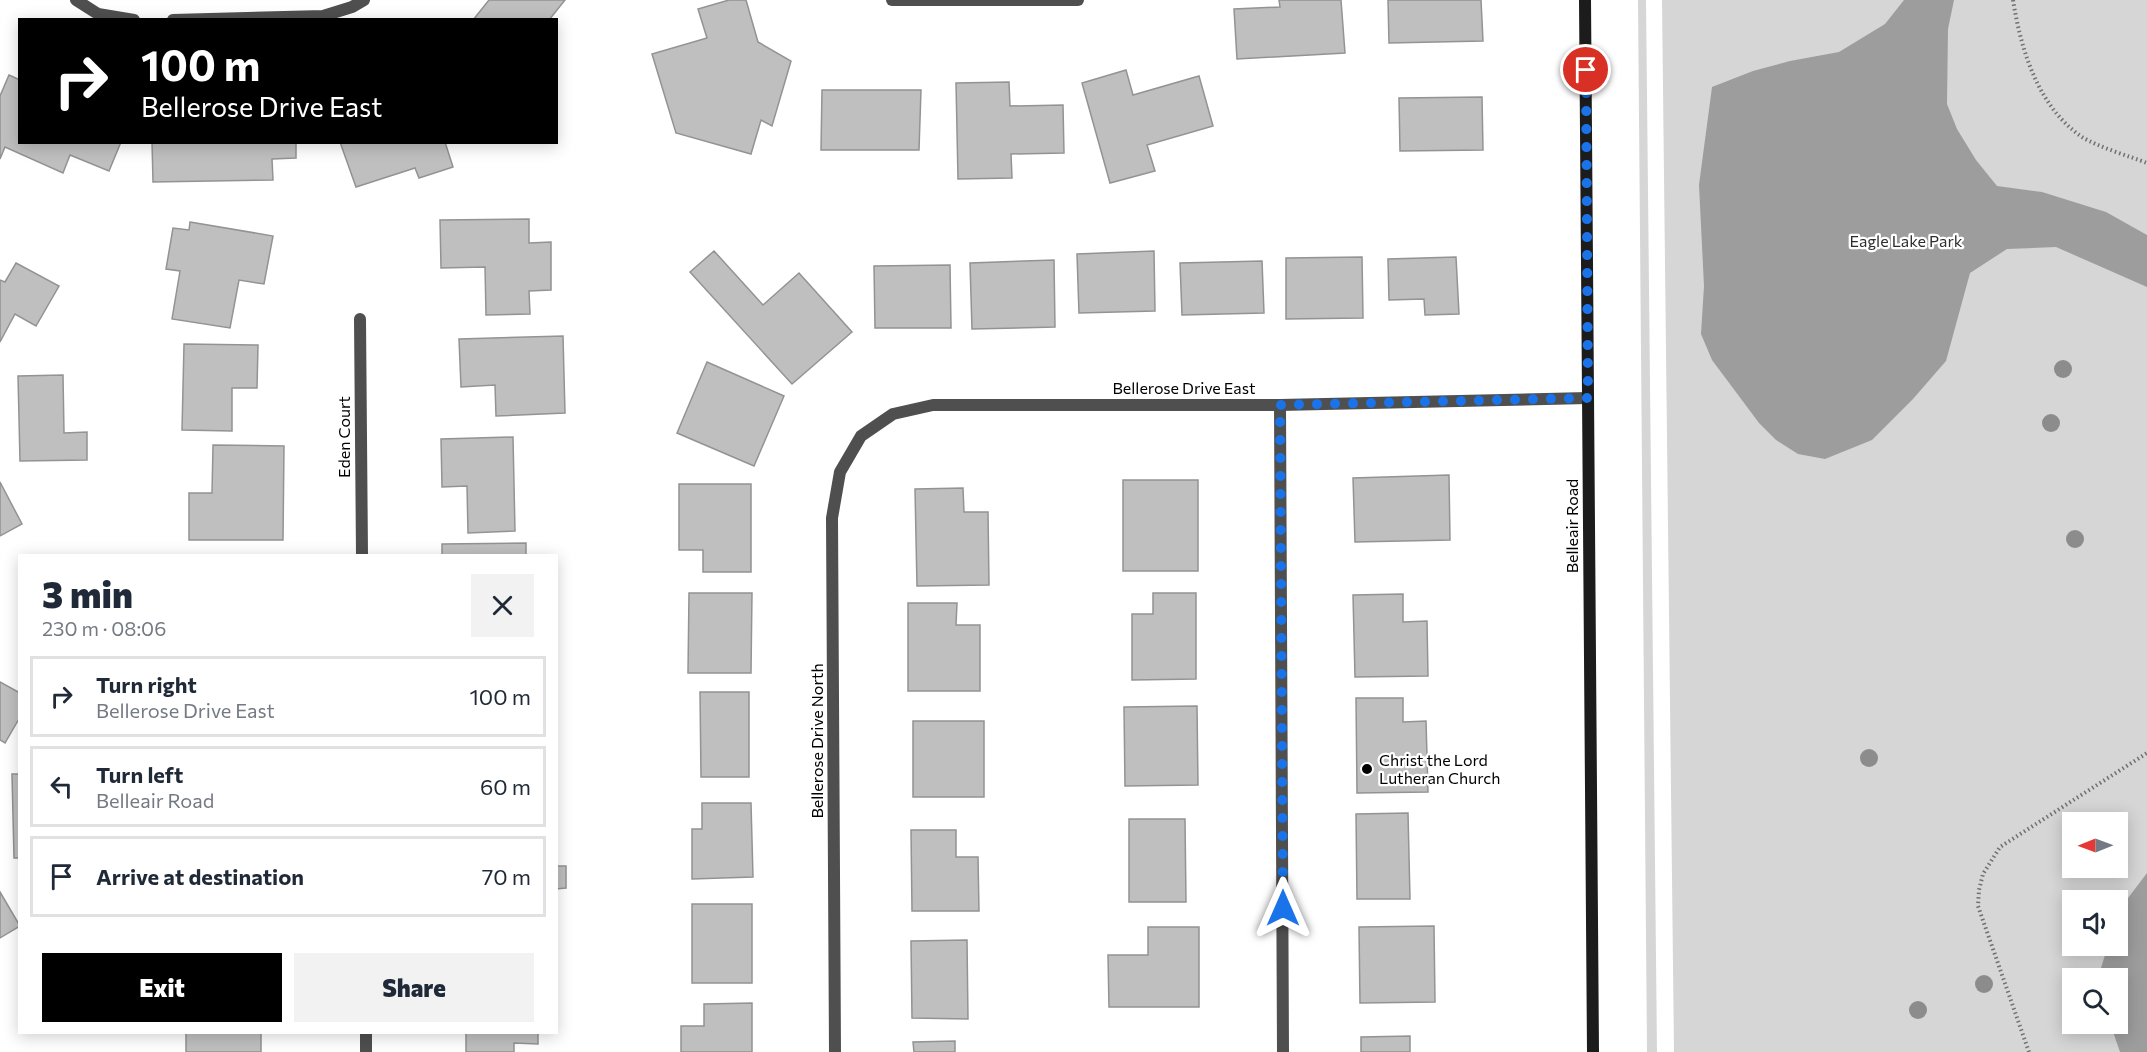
<!DOCTYPE html>
<meta charset="utf-8">
<style>
:root{--surface:#fff;--page:#f2f2f3;--text:#1f2937;--muted:#747a83;--line:#e0e1e3;--accent:#000}
body{margin:0;font-family:Commissioner,sans-serif;background:var(--page);color:var(--text);height:100vh;display:flex;flex-direction:column;font-size:22px;white-space:nowrap}
*{box-sizing:border-box;margin:0}
p{font-size:20px;color:var(--muted)}
.icon{flex:none;width:33px;height:33px;fill:none;stroke:currentColor;stroke-width:2;stroke-linecap:round;stroke-linejoin:round}
.map{position:relative;flex:1;overflow:hidden}
.details{position:absolute;left:18px;top:554px;width:540px;height:480px;display:flex;flex-direction:column;background:var(--surface);border-radius:0px;box-shadow:0 3px 15px #0003}
.details>*{flex:none}
.hud{position:absolute;left:18px;top:18px;width:540px;height:126px;border-radius:0px;box-shadow:0 3px 15px #0003;background:#000;color:#fff;overflow:hidden}
.needle{width:39px;rotate:269deg}
.fabs{position:absolute;left:2062px;top:812px;display:grid;gap:12px}
.fabs a{display:grid;place-items:center;width:66px;height:66px;border-radius:0px;background:var(--surface);box-shadow:0 3px 15px #0003;font-size:30px}
.pin{position:absolute;display:grid;place-items:center;width:51px;height:51px;color:#fff;margin:-26px;border:3px solid #fff;border-radius:50%;box-shadow:0 2px 6px #0007}
.me{position:absolute;width:66px;margin:-33px;rotate:0deg;stroke-linejoin:round;filter:drop-shadow(0 0 4px #0008)}
.turn{display:flex;align-items:center;gap:21px;height:126px;padding:0 24px;font-size:27px}
.turn .icon{width:78px;height:78px;stroke-width:2.5}
.turn b{display:block;font-size:42px;line-height:51px}
.round{display:grid;place-items:center;flex:none;width:63px;height:63px;border-radius:0px;background:var(--page)}
.head{display:flex;align-items:center;justify-content:space-between;height:102px;padding:0 24px}
h1{font-size:36px;font-weight:800;line-height:45px}
.button{display:flex;gap:12px;margin-top:auto;padding:12px 24px}
.button a{flex:1;height:69px;border-radius:0px;background:var(--accent);color:#fff;font-size:24px;font-weight:800;line-height:69px;text-align:center}
.button a+a{background:var(--page);color:var(--text)}
ul{padding:0;list-style:none}
li{display:flex;align-items:center;gap:18px;height:81px;margin:0 12px 9px;padding:0 12px;border:3px solid var(--line);border-radius:0px}
li div{flex:1}
li b{display:block;font-size:22px}
li em{font-style:normal}
.map>svg:first-child{display:block}
.green{fill:#d6d6d6;fill-rule:evenodd}
.water{fill:#9d9d9d}
.building{fill:#bfbfbf;stroke:#939393;stroke-width:1.5}
.lines{fill:none;stroke-linecap:round;stroke-linejoin:round}
.path{stroke:#717171;stroke-width:4;stroke-dasharray:1.5 3;stroke-linecap:butt}
.minor{stroke:#4f4f4f;stroke-width:12}
.secondary{stroke:#1c1c1c;stroke-width:12}
.tree{fill:#8c8c8c}
.route{stroke:#1a73e8;stroke-width:10;stroke-dasharray:0 18}
.poi-dot{fill:#000;stroke:#fff;stroke-width:2}
.labels{text-anchor:middle;stroke-width:4.5;stroke-linejoin:round;paint-order:stroke}
.park-label{font-size:16px;fill:#2d2d2d;stroke:#fff}
.street-label{font-size:16px;fill:#000;stroke:#fff}
.poi-label{font-size:16px;fill:#000;stroke:#fff;text-anchor:start}
</style>
<div class="map">
<svg width="2147" height="1052" viewBox="0 0 2147 1052">
<rect width="100%" height="100%" fill="#fff"/>
<g class="green">
<path d="M1638 0H1646L1657 1052H1647Z"/>
<path d="M1662 0H2147V1052H1674ZM2073 822H2118V867H2073ZM2073 900H2118V945H2073ZM2073 978H2118V1023H2073Z"/>
</g>
<g class="water">
<path d="M1904 0H1954L1948 29 1947 104 1957 129 1976 160 1997 186 2042 192 2106 212 2147 235V287L2056 247 2007 249 1970 273 1946 361 1913 399 1872 440 1825 459 1798 454 1776 440 1759 423 1712 360 1701 334 1704 286 1699 185 1712 87 1753 71 1790 61 1839 52 1885 24Z"/>
<path d="M2147 873V1052H2120L2110 1023H2118V978H2102L2101 968 2108 945H2118L2119 910Z"/>
</g>
<g class="building">
<path d="M489 0H565L549 20H473Z"/>
<path d="M729 0H746L758 42 791 61 772 126 761 120 751 154 676 133 652 54 707 38 698 9Z"/>
<path d="M1279 0H1341L1345 53 1237 59 1234 9 1280 7Z"/>
<path d="M1388 0H1481L1483 41 1389 43Z"/>
<path d="M1126 70 1133 95 1199 76 1213 126 1147 145 1155 171 1110 183 1082 83Z"/>
<path d="M9 75 20 80V142H121L109 171 70 155 63 173 5 147 0 159V96Z"/>
<path d="M1009 82 1010 106 1063 105 1064 153 1011 154 1012 178 958 179 956 83Z"/>
<path d="M822 90H921L919 150H821Z"/>
<path d="M1482 97 1483 150 1400 151 1399 98Z"/>
<path d="M152 142H296V158L272 159 273 180 153 182Z"/>
<path d="M340 142H445L453 167 419 178 415 168 356 187Z"/>
<path d="M529 219V243L551 242V290L529 291 530 314 486 315 485 267 441 268 440 220Z"/>
<path d="M190 222 273 236 264 284 239 280 230 328 172 319 180 271 166 269 173 228 189 230Z"/>
<path d="M714 251 763 305 799 273 852 332 792 384 690 272Z"/>
<path d="M1154 251 1155 311 1079 313 1077 254Z"/>
<path d="M1362 257 1363 318 1286 319V258Z"/>
<path d="M1456 257 1459 314 1425 315 1424 299 1389 300 1388 259Z"/>
<path d="M1054 260 1055 327 972 329 970 263Z"/>
<path d="M1262 261 1264 313 1182 315 1180 263Z"/>
<path d="M16 263 59 286 36 326 15 314 0 342V280L5 282Z"/>
<path d="M950 265 951 328H875L874 266Z"/>
<path d="M563 336 565 413 496 416 495 385 461 387 459 339Z"/>
<path d="M184 344 258 345 257 388H232V431L182 430Z"/>
<path d="M707 362 784 396 754 466 677 433Z"/>
<path d="M63 375 64 433 87 432V460L20 461 18 376Z"/>
<path d="M513 437 515 531 468 533 467 486 442 487 441 439Z"/>
<path d="M213 445 284 446 283 540H189V493H212Z"/>
<path d="M1449 475 1450 540 1355 542 1353 478Z"/>
<rect x="1123" y="480" width="75" height="91"/>
<path d="M0 482 22 524 0 536Z"/>
<path d="M679 484H751V572H703V550H679Z"/>
<path d="M963 488 964 512H988L989 585 917 586 915 489Z"/>
<path d="M526 543V555H442V544Z"/>
<path d="M689 593H752L751 673H688Z"/>
<path d="M1153 593H1196V679L1132 680V614H1153Z"/>
<path d="M1403 594V622L1427 621 1428 676 1355 677 1353 595Z"/>
<path d="M908 603H957L956 625H980V691H908Z"/>
<path d="M0 682 20 693V717L5 743 0 740Z"/>
<path d="M700 692H749V777H701Z"/>
<path d="M1356 698H1403V722L1426 721 1428 792 1357 793Z"/>
<path d="M1197 706 1198 785 1125 786 1124 707Z"/>
<rect x="913" y="721" width="71" height="76"/>
<path d="M12 774H20V858H14Z"/>
<path d="M702 803H751L753 877 692 879V829H702Z"/>
<path d="M1408 813 1410 899H1357L1356 814Z"/>
<path d="M1129 819H1185L1186 902H1129Z"/>
<path d="M911 830H956V857H978L979 911H912Z"/>
<path d="M556 866H566V888L556 889Z"/>
<path d="M0 892 20 926 0 938Z"/>
<rect x="692" y="904" width="60" height="79"/>
<path d="M1434 926 1435 1002 1360 1003 1359 927Z"/>
<path d="M1148 927H1199V1007H1109L1108 955H1148Z"/>
<path d="M967 940 968 1019 912 1018 911 941Z"/>
<path d="M752 1003V1052H681V1026H704V1004Z"/>
<rect x="186" y="1032" width="75" height="20"/>
<path d="M466 1032H538V1044L514 1043V1052H466Z"/>
<path d="M1410 1036V1052H1361V1037Z"/>
<path d="M955 1041V1052H914L913 1042Z"/>
</g>
<g class="lines">
<g class="path">
<path d="M2013 0C2021 50 2038 107 2082 137 2098 147 2129 156 2147 163"/>
<path d="M2029 1052 1978 906 1979 890 1983 874 2000 847 2147 753"/>
</g>
<g class="minor">
<path d="M76 0 98 14 134 20"/>
<path d="M892 0H1078"/>
<path d="M173 20 323 16 352 7 364 0"/>
<path d="M360 319 362 555"/>
<path d="M1280 405 1283 1052"/>
<path d="M366 1032V1052"/>
<path d="M835 1052 832 518 840 472 861 436 893 414 933 405H1280L1588 398"/>
</g>
<path class="secondary" d="M1585 0 1593 1052"/>
</g>
<g class="tree">
<circle cx="2063" cy="369" r="9"/>
<circle cx="2051" cy="423" r="9"/>
<circle cx="2075" cy="539" r="9"/>
<circle cx="1869" cy="758" r="9"/>
<circle cx="1984" cy="984" r="9"/>
<circle cx="1918" cy="1010" r="9"/>
</g>
<g class="lines">
<path class="route" d="M1283 908 1280 405 1588 398 1586 70"/>
</g>
<circle class="poi-dot" cx="1367" cy="769" r="6"/>
<g class="labels">
<g class="park-label">
<text x="1906" y="247">Eagle Lake Park</text>
</g>
<g class="street-label">
<text x="1184" y="394">Bellerose Drive East</text>
<text transform="translate(344 437) rotate(-90)" y="6">Eden Court</text>
<text transform="translate(1572 526) rotate(-90)" y="6">Belleair Road</text>
<text transform="translate(817 741) rotate(-90)" y="6">Bellerose Drive North</text>
</g>
<g class="poi-label">
<text x="1379" y="766">Christ the Lord<tspan x="1379" dy="18">Lutheran Church</tspan></text>
</g>
</g>
</svg>
<div class="fabs">
<a><svg class="needle" viewBox="-14 -14 28 28"><path d="M0-13l5 13h-10z" fill="#e53935"/><path d="M0 13l5-13h-10z" fill="#747a83"/></svg></a>
<a><svg class="icon" aria-label="sound" viewBox="0 0 24 24"><path d="M4 9h4l5-4v14l-5-4H4zM17 9q2 3 0 6"/></svg></a>
<a><svg class="icon" aria-label="search" viewBox="0 0 24 24"><circle cx="10" cy="10" r="6"/><path d="M15 15l6 6"/></svg></a>
</div>
<div class="pin" style="left:1586px;top:70px;background:#d93025"><svg class="icon" aria-label="arrive" viewBox="0 0 24 24"><path d="M6 21V4h12l-3 4 3 4H6"/></svg></div>
<svg class="me" style="left:1283px;top:908px" viewBox="-20 -20 40 40"><path d="M0-17L14 15 0 8-14 15z" fill="#1a73e8" stroke="#fff" stroke-width="4"/></svg>
<div class="hud">
<div class="turn"><svg class="icon" aria-label="right" viewBox="0 0 24 24"><path d="M7 20v-9h11M14 6l5 5-5 5"/></svg><div><b>100 m</b>Bellerose Drive East</div></div>
</div>
<section class="details">
<div class="head"><div><h1>3 min</h1><p>230 m · 08:06</p></div><a class="round"><svg class="icon" aria-label="close" viewBox="0 0 24 24"><path d="M6 6l12 12M18 6L6 18"/></svg></a></div>
<ul>
<li><svg class="icon" aria-label="right" viewBox="0 0 24 24"><path d="M7 20v-9h11M14 6l5 5-5 5"/></svg><div><b>Turn right</b><p>Bellerose Drive East</p></div><em>100 m</em></li>
<li><svg class="icon" aria-label="left" viewBox="0 0 24 24"><path d="M17 20v-9H6M10 6l-5 5 5 5"/></svg><div><b>Turn left</b><p>Belleair Road</p></div><em>60 m</em></li>
<li><svg class="icon" aria-label="arrive" viewBox="0 0 24 24"><path d="M6 21V4h12l-3 4 3 4H6"/></svg><div><b>Arrive at destination</b></div><em>70 m</em></li>
</ul>
<div class="button"><a>Exit</a><a>Share</a></div>
</section>
</div>
